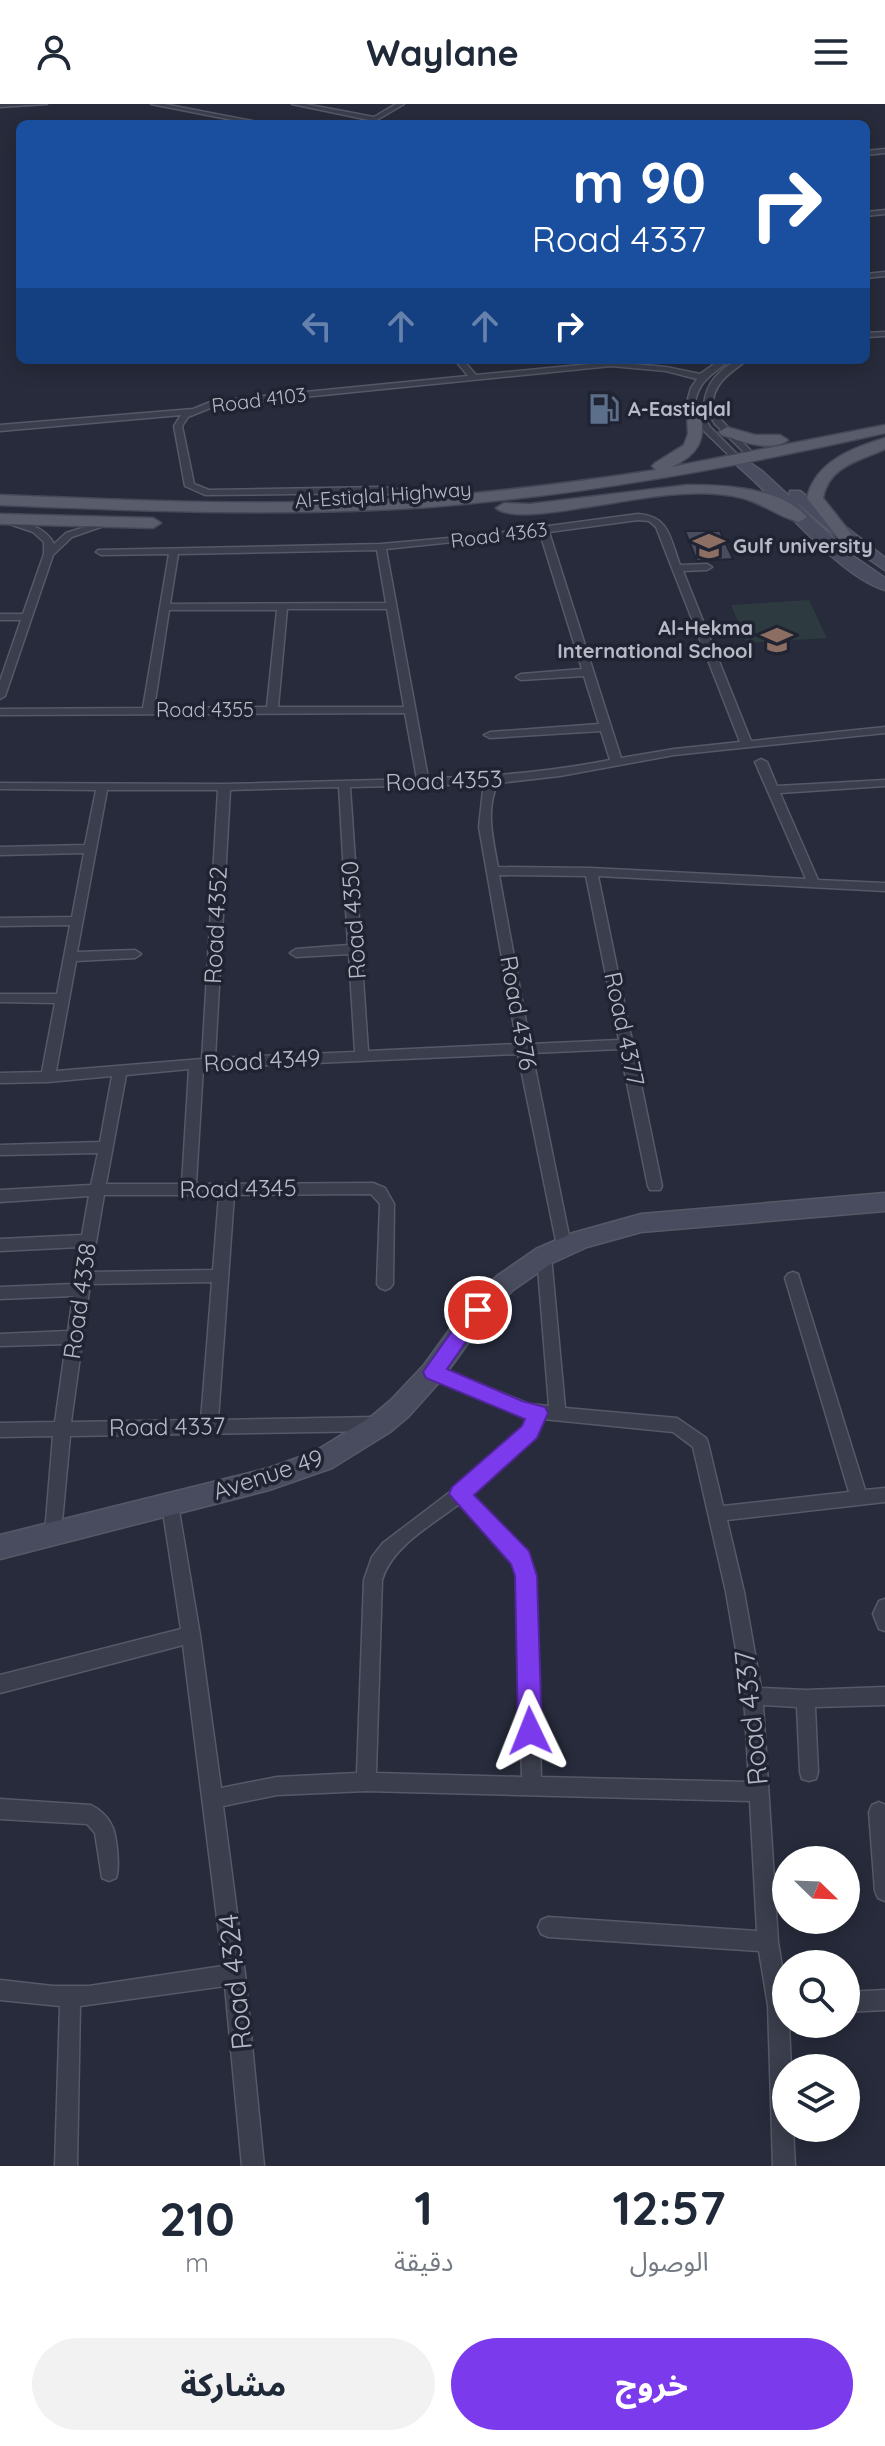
<!DOCTYPE html>
<html lang="ar">
<meta charset="utf-8">
<style>
:root{--surface:#fff;--page:#f2f2f3;--text:#1f2937;--muted:#747a83;--accent:#7c3aed}
body{margin:0;font-family:Quicksand,"Noto Sans Arabic",sans-serif;background:var(--page);color:var(--text);direction:rtl;height:100vh;display:flex;flex-direction:column;font-size:30px;white-space:nowrap}
*{box-sizing:border-box;margin:0}
p{font-size:26px;color:var(--muted)}
.icon{flex:none;width:44px;height:44px;fill:none;stroke:currentColor;stroke-width:2;stroke-linecap:round;stroke-linejoin:round}
.map{position:relative;height:2062px;overflow:hidden;direction:ltr}
.panel{display:flex;flex-direction:column;background:var(--surface);flex:1}
.panel>*{flex:none}
.hud{position:absolute;left:16px;top:16px;width:854px;height:244px;border-radius:12px;box-shadow:0 4px 20px #0003;direction:rtl;background:#1a4fa0;color:#fff;overflow:hidden}
.needle{width:52px;rotate:113deg}
.tools{position:absolute;left:772px;top:1742px;display:grid;gap:16px}
.tools a{display:grid;place-items:center;width:88px;height:88px;border-radius:50%;background:var(--surface);box-shadow:0 4px 20px #0003;font-size:40px}
.pin{position:absolute;display:grid;place-items:center;width:68px;height:68px;color:#fff;margin:-34px;border:4px solid #fff;border-radius:50%;box-shadow:0 2px 8px #0007}
.me{position:absolute;width:88px;margin:-44px;rotate:358deg;stroke-linejoin:round;filter:drop-shadow(0 0 6px #0008)}
.turn{display:flex;align-items:center;gap:28px;height:168px;padding:0 32px;font-size:36px}
.turn .icon{width:104px;height:104px;stroke-width:2.5}
.turn b{display:block;font-size:56px;line-height:68px}
.lanes{display:flex;align-items:center;height:76px;padding:0 32px;background:#0003;justify-content:center;gap:40px;direction:ltr}
.lanes .off{opacity:.35}
.eta{display:flex;justify-content:space-evenly;align-items:center;height:136px;text-align:center}
.eta b{font-size:48px;font-weight:700;line-height:56px}
.action{display:flex;gap:16px;margin-top:auto;padding:16px 32px}
.action a{flex:1;height:92px;border-radius:48px;background:var(--accent);color:#fff;font-size:32px;font-weight:700;line-height:92px;text-align:center}
.action a+a{background:var(--page);color:var(--text)}
header{display:flex;justify-content:space-between;align-items:center;height:104px;padding:0 32px;background:var(--surface);font-size:36px;font-weight:700}
.map>svg:first-child{display:block}
.green{fill:#2d3b40}
.building{fill:#494d60;stroke:#222533;stroke-width:2}
.lines{fill:none;stroke-linecap:round;stroke-linejoin:round}
.street-casing{stroke:#565967;stroke-width:3}
.secondary-casing{stroke:#565967;stroke-width:3}
.primary-casing{stroke:#444755;stroke-width:3}
.street{fill:#3b3e4c;fill-rule:evenodd}
.secondary{fill:#494c5e;fill-rule:evenodd}
.primary{fill:#595c6b;fill-rule:evenodd}
.route{fill:#7c3aed;stroke:#51269a;stroke-width:2}
.labels{text-anchor:middle;stroke-width:7;stroke-linejoin:round;paint-order:stroke}
.far-street-label{font-size:20px;fill:#b7b9c7;stroke:#202331}
.far-poi-label{font-size:20px;font-weight:bold;fill:#b7b9c7;stroke:#202331;text-anchor:start}
.street-label{font-size:24px;fill:#b7b9c7;stroke:#202331}
.near-street-label{font-size:28px;fill:#b7b9c7;stroke:#202331}
</style>
<header><svg class="icon" aria-label="menu" viewBox="0 0 24 24"><path d="M4 6h16M4 12h16M4 18h16"/></svg>Waylane<svg class="icon" aria-label="person" viewBox="0 0 24 24"><circle cx="12" cy="8" r="4"/><path d="M4 21q1-7 8-7t8 7"/></svg></header>
<div class="map">
<svg width="885" height="2062" viewBox="0 0 885 2062">
<rect width="100%" height="100%" fill="#272b3b"/>
<path class="green" d="M809 496 827 534 747 539 731 501Z"/>
<path class="building" d="M685 427H720L733 455 697 457Z"/>
<g class="lines">
<defs>
<g id="street">
<path d="M0 0H47L0 3Z"/>
<path d="M151 0H164L267 20H253Z"/>
<path d="M292 0H305L374 13 396 0H404L370 20 367 18 369 16Z"/>
<path d="M885 45V49L866 51V47Z"/>
<path d="M885 106V110L866 112V108Z"/>
<path d="M885 168V172L866 174V170Z"/>
<path d="M885 228V232L866 233V229Z"/>
<path d="M455 256H463L476 271 611 258 666 263 700 270 720 256H730C714 269 699 276 695 298L710 323 742 355 735 357 703 326 687 298 691 284 697 275 666 267 611 262 215 302 188 313 182 322 194 380 209 386 380 383 407 386 432 396V400L429 401 405 392 380 389 205 391 185 382 174 322 181 311 0 327V321L193 305 213 297 468 272Z"/>
<path d="M737 256H747C729 270 715 277 712 301L722 317 754 350 755 352 751 355 715 320 704 301C706 279 718 267 737 256Z"/>
<path d="M638 410C670 412 670 435 680 461L707 460 712 463 707 466 683 467 751 637 885 623V629L674 651 560 672 498 679C485 705 493 736 498 763L591 764 806 775 755 658 761 655 767 658 777 682 885 676V682L780 689 818 776 885 779V787L598 772 662 1082 660 1086H650L648 1082 620 945 532 949 571 1142 569 1146H559L557 1142 518 950 203 964 196 1080 373 1079 385 1084 394 1100 393 1180 390 1184 385 1186 380 1184 377 1180 380 1100 371 1090 234 1091 218 1316 376 1313 382 1315 384 1320 382 1325 376 1327 70 1332 61 1429 59 1434 53 1437 47 1434 45 1429 53 1332 0 1333V1319L55 1318 66 1240 0 1242V1230L68 1227 73 1192 0 1195V1183L74 1180 80 1143 0 1147V1135L82 1131 89 1092 0 1098V1086L91 1081 98 1049 0 1051V1041L100 1038 112 972 48 978 0 979V969L42 968 55 899 0 898V890H57L70 821 0 822V814L72 813 84 749 0 751V743L85 741 96 686 0 685V679L224 680 417 675 405 609 0 611V605L143 604 169 450 101 451 96 448 98 446 381 440 483 431ZM638 416 649 417 656 423 740 638 674 645 621 654 549 428ZM540 429 582 565 521 570 516 573 521 576 584 572 599 620 490 628 484 631 490 634 601 627 610 656C549 668 490 673 428 674L386 445ZM377 446 386 499 170 500 178 450ZM287 505H387L404 603H278ZM169 506H277L267 603 154 604ZM486 680 483 686 479 723 517 940 368 947 350 683ZM339 683 348 841 296 845 290 849 296 853 349 850 355 948 215 954 230 686ZM107 686H218L202 955 56 967 76 857 135 854 141 850 135 846 77 848ZM499 771 586 772 619 936 530 940ZM189 965 182 1080H106L126 971ZM104 1091H219L213 1166 91 1168ZM212 1178 201 1316 71 1318 90 1180Z"/>
<path d="M2 412C20 417 46 422 54 440L66 429 110 415 115 418 72 433 53 451 5 592 0 595V577L21 516H0V510H23L44 450V438L33 428 0 417Z"/>
<path d="M544 1146 549 1148 551 1152 565 1304 677 1314 706 1334 708 1339 723 1402 849 1388 785 1174 788 1170 793 1168 798 1170 865 1386 885 1384V1398L727 1416 744 1488 761 1584 806 1586 885 1583V1601L815 1603 818 1668 816 1675 809 1677 802 1675 800 1668 797 1603 763 1601 778 1838 786 1887V1920H789L791 1964H786V2024H793L795 2062H773L768 1901 759 1847 548 1833 541 1830 538 1823 541 1816 548 1813 757 1827 750 1697 366 1687 277 1691 223 1702 245 1870 264 2062H242L225 1882 80 1902 77 2062H55L60 1902 0 1896V1876L53 1882H89L223 1862 183 1541 0 1589V1571L181 1525 162 1401 164 1396 170 1394 176 1396 178 1401 200 1531 221 1684 277 1673 357 1669 364 1476 372 1453 383 1439 454 1385 524 1323 527 1314 427 1273 425 1268 427 1263 433 1261 529 1300 549 1302 537 1152 539 1148ZM543 1315 673 1328 693 1343 726 1488 744 1592 749 1678 541 1673 535 1472 527 1448 471 1390 536 1332ZM459 1400 514 1458 517 1472 522 1673 376 1669 382 1476C392 1442 432 1421 459 1400Z"/>
<path d="M885 1495V1527L879 1525 873 1510 879 1497Z"/>
<path d="M0 1695 91 1701C99 1705 107 1712 111 1720 117 1729 120 1764 116 1774L109 1777 102 1774 95 1729 87 1720 0 1715Z"/>
<path d="M879 1698 885 1701V1797L878 1794 875 1787 869 1708 872 1701Z"/>
<path d="M885 1886V1906L846 1908V1888Z"/>
</g>
<g id="secondary">
<path d="M738 351 762 367 789 392 790 387H800L885 454V466L840 435 791 394 850 450 885 474V486C837 472 775 391 733 358V352Z"/>
<path d="M885 1089V1107L641 1128 587 1143 552 1159 513 1186 487 1213 442 1275 409 1312 390 1328 332 1364 269 1386 0 1455V1431L269 1364 314 1348 372 1312 391 1296 424 1261 469 1199 497 1172 536 1145 573 1129 641 1110Z"/>
</g>
<g id="primary">
<path d="M694 305 701 309C706 337 697 352 671 363L885 321V329C735 363 584 391 430 403 287 413 143 407 0 401V391C126 396 252 402 377 396 471 392 563 380 656 366L652 362 655 359 684 341 688 330 687 309Z"/>
<path d="M727 323 755 331H780L788 336C771 349 740 337 722 331L719 328Z"/>
<path d="M885 334V345C859 357 829 362 823 394L853 432 845 437 839 435 807 394C815 358 852 344 885 334Z"/>
<path d="M687 381C725 381 779 383 807 413L799 418C779 413 762 399 742 394 693 382 636 396 587 403 567 406 511 417 496 404L504 399 530 400Z"/>
<path d="M0 410 153 414 161 419 153 424 0 420Z"/>
</g>
</defs>
<use href="#street" class="street-casing"/>
<use href="#secondary" class="secondary-casing"/>
<use href="#primary" class="primary-casing"/>
<use href="#street" class="street"/>
<use href="#secondary" class="secondary"/>
<use href="#primary" class="primary"/>
</g>
<path class="route" d="M478 1198 485 1200 488 1206 447 1265 522 1297 545 1303 548 1309 537 1334 474 1391 529 1447 537 1472 542 1627 538 1635 530 1639 522 1635 518 1627 515 1472 511 1460 449 1390 452 1383 522 1322 525 1315 426 1274 423 1268 471 1200Z"/>
<defs>
<symbol id="fuel-bare" viewBox="-9 -9 18 18"><path d="M-5.5-6h7V0h2V4h1.3V-2.5L3-4.5l.8-.8L6-3V5H2.5V1h-1V6h-7ZM-4.2-4.7v3.2H.2V-4.7Z" fill="#5c6f8a" stroke="#202331" stroke-width="2.5" paint-order="stroke"/></symbol>
<symbol id="university-bare" viewBox="-9 -9 18 18"><path d="M0-5L7-2L0 1L-7-2ZM-4 1L0 2.5L4 1V4Q0 6-4 4Z" fill="#8d6e63" stroke="#202331" stroke-width="2.5" paint-order="stroke"/></symbol>
<symbol id="school-bare" viewBox="-9 -9 18 18"><path d="M0-5L7-2L0 1L-7-2ZM-4 1L0 2.5L4 1V4Q0 6-4 4Z" fill="#8d6e63" stroke="#202331" stroke-width="2.5" paint-order="stroke"/></symbol>
</defs>
<g fill-rule="evenodd">
<use href="#fuel-bare" x="582" y="283" width="44" height="44"/>
<use href="#university-bare" x="687" y="420" width="44" height="44"/>
<use href="#school-bare" x="755" y="514" width="44" height="44"/>
</g>
<g class="labels">
<g class="far-street-label">
<text transform="translate(259 296) rotate(-7)" y="7">Road 4103</text>
<text transform="translate(383 391) rotate(-4)" y="7">Al-Estiqlal Highway</text>
<text transform="translate(499 431) rotate(-7)" y="7">Road 4363</text>
<text x="205" y="613">Road 4355</text>
</g>
<g class="far-poi-label">
<text x="628" y="312">A-Eastiqlal</text>
<text x="733" y="449">Gulf university</text>
<text x="753" y="531" text-anchor="end">Al-Hekma<tspan x="753" dy="23">International School</tspan></text>
</g>
<g class="street-label">
<text transform="translate(444 677) rotate(-2)" y="8">Road 4353</text>
<text transform="translate(354 816) rotate(-94)" y="8">Road 4350</text>
<text transform="translate(216 821) rotate(-87)" y="8">Road 4352</text>
<text transform="translate(518 909) rotate(80)" y="8">Road 4376</text>
<text transform="translate(624 925) rotate(78)" y="8">Road 4377</text>
<text transform="translate(262 957) rotate(-3)" y="8">Road 4349</text>
<text transform="translate(238 1085) rotate(-1)" y="8">Road 4345</text>
<text transform="translate(80 1197) rotate(-82)" y="8">Road 4338</text>
<text transform="translate(167 1323) rotate(-1)" y="8">Road 4337</text>
<text transform="translate(268 1371) rotate(-18)" y="8">Avenue 49</text>
</g>
<g class="near-street-label">
<text transform="translate(751 1614) rotate(-96)" y="10">Road 4337</text>
<text transform="translate(235 1878) rotate(-96)" y="10">Road 4324</text>
</g>
</g>
</svg>
<div class="tools">
<a><svg class="needle" viewBox="-14 -14 28 28"><path d="M0-13l5 13h-10z" fill="#e53935"/><path d="M0 13l5-13h-10z" fill="#747a83"/></svg></a>
<a><svg class="icon" aria-label="search" viewBox="0 0 24 24"><circle cx="10" cy="10" r="6"/><path d="M15 15l6 6"/></svg></a>
<a><svg class="icon" aria-label="layers" viewBox="0 0 24 24"><path d="M12 4l9 5-9 5-9-5zM3 14l9 5 9-5"/></svg></a>
</div>
<div class="pin" style="left:478px;top:1206px;background:#d93025"><svg class="icon" aria-label="arrive" viewBox="0 0 24 24"><path d="M6 21V4h12l-3 4 3 4H6"/></svg></div>
<svg class="me" style="left:530px;top:1627px" viewBox="-20 -20 40 40"><path d="M0-17L14 15 0 8-14 15z" fill="#7c3aed" stroke="#fff" stroke-width="4"/></svg>
<div class="hud">
<div class="turn"><svg class="icon" aria-label="right" viewBox="0 0 24 24"><path d="M7 20v-9h11M14 6l5 5-5 5"/></svg><div><b>90 m</b>Road 4337</div></div>
<div class="lanes"><svg class="icon off" aria-label="left" viewBox="0 0 24 24"><path d="M17 20v-9H6M10 6l-5 5 5 5"/></svg><svg class="icon off" aria-label="ahead" viewBox="0 0 24 24"><path d="M12 20V5M6 11l6-6 6 6"/></svg><svg class="icon off" aria-label="ahead" viewBox="0 0 24 24"><path d="M12 20V5M6 11l6-6 6 6"/></svg><svg class="icon" aria-label="right" viewBox="0 0 24 24"><path d="M7 20v-9h11M14 6l5 5-5 5"/></svg></div>
</div>
</div>
<section class="panel">
<div class="eta">
<div><b>12:57</b><p>الوصول</p></div>
<div><b>1</b><p>دقيقة</p></div>
<div><b>210</b><p>m</p></div>
</div>
<div class="action"><a>خروج</a><a>مشاركة</a></div>
</section>
